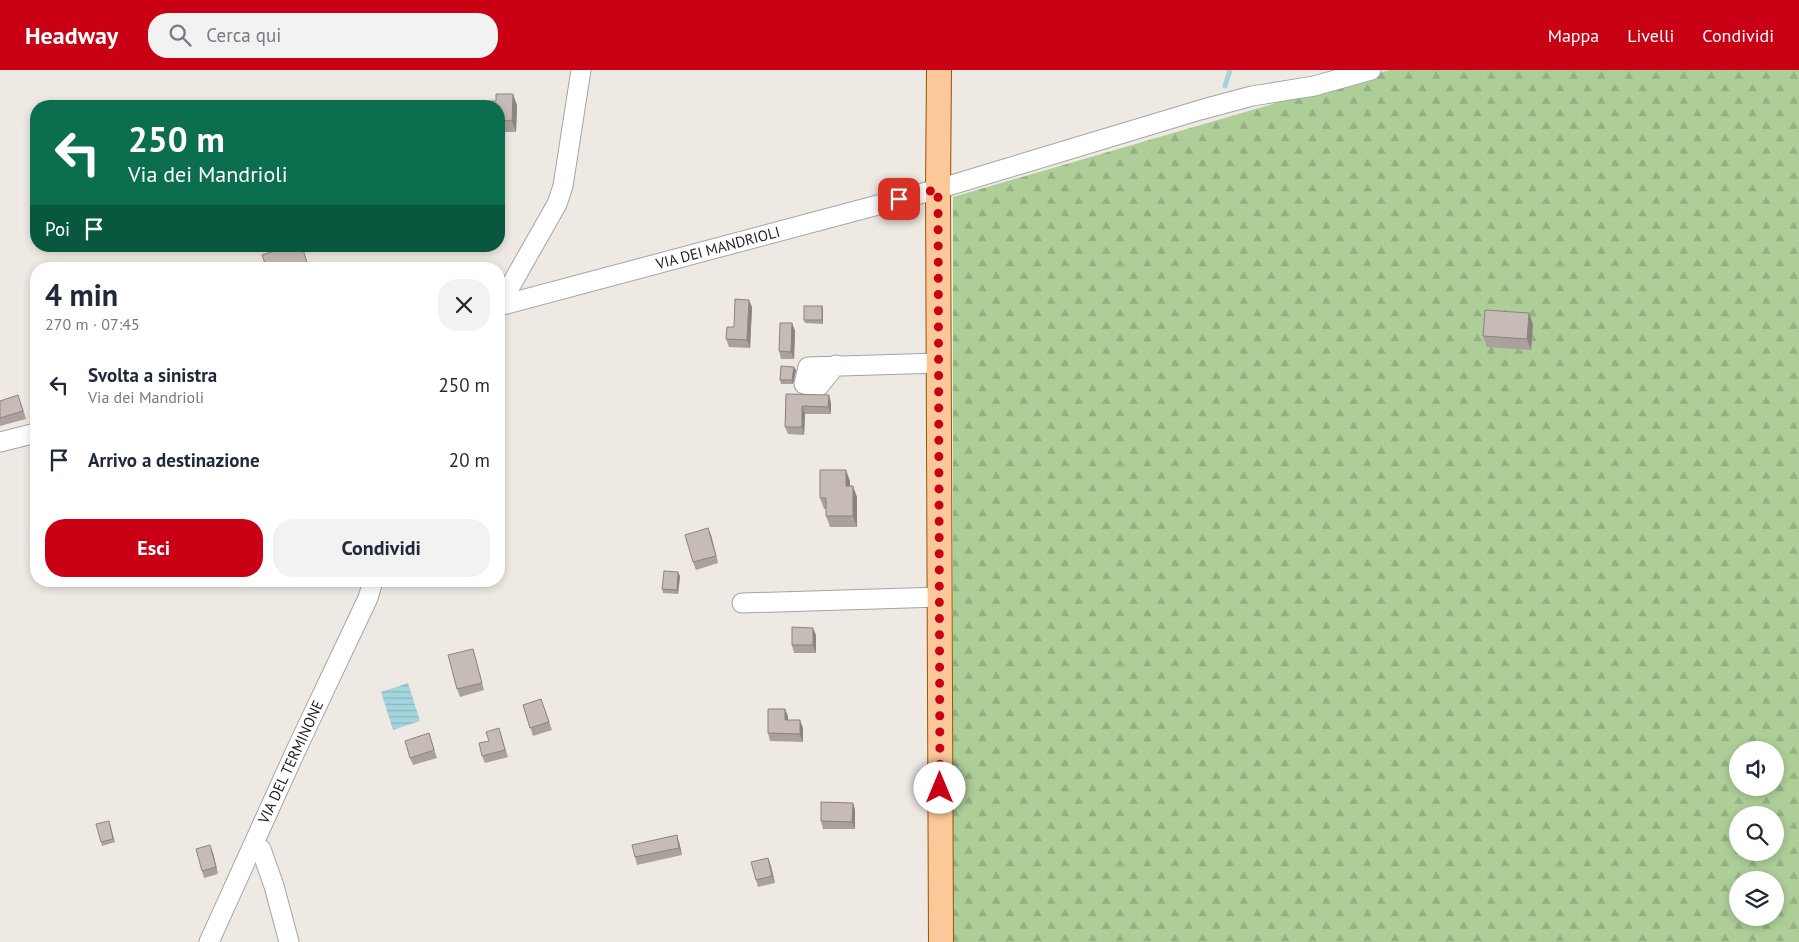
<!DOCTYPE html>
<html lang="it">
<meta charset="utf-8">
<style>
:root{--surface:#fff;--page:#f2f2f3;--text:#1f2937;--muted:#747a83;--accent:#ca0015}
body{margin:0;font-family:"PT Sans",sans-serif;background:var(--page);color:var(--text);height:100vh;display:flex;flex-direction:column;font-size:19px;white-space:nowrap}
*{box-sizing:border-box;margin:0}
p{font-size:16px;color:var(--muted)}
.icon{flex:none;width:28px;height:28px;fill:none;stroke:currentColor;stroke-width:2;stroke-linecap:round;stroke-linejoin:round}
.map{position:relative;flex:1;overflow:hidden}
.details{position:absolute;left:30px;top:192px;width:475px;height:325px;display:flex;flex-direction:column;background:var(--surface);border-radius:20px;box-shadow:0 2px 8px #0003}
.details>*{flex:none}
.hud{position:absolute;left:30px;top:30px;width:475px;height:152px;border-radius:20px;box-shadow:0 2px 8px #0003;background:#0b6e4f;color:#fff;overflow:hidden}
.controls{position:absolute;left:1729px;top:671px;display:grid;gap:10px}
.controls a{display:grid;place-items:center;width:55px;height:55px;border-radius:50%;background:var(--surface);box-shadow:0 2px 8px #0003;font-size:25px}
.pin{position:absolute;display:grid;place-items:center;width:42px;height:42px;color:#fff;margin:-21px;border-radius:10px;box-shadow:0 2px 8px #0006}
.me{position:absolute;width:55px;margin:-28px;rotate:0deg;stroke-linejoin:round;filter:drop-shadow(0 0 4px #0008)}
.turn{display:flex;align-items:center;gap:18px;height:105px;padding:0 15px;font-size:22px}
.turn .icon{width:65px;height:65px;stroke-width:2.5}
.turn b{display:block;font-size:35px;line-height:42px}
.then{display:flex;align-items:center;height:48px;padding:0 15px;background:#0003;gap:10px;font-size:19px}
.round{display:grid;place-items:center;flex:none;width:52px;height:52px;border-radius:20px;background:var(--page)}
.headline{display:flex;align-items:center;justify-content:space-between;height:85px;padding:0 15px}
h1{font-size:30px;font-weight:700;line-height:38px}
.primary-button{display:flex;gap:10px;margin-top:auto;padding:10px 15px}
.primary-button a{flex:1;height:58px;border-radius:20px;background:var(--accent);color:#fff;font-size:20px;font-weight:700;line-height:58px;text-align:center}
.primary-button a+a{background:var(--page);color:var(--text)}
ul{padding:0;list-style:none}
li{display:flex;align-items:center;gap:15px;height:75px;padding:0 15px}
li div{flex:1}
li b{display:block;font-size:19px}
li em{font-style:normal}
header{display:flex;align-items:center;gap:30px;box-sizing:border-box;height:70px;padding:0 25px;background:var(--accent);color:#fff}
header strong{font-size:24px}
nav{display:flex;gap:28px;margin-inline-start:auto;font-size:18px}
.search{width:350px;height:45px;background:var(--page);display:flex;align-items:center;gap:12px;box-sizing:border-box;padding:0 18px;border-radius:20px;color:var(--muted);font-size:19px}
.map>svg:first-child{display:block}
.forest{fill:url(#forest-firs);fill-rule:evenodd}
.water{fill:url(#water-rules)}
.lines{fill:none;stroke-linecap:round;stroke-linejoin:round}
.stream{stroke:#a2d5dd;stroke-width:5}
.minor-casing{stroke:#a4a4a4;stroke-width:21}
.major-casing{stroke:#965500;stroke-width:26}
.minor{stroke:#fff;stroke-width:19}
.major{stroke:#fcc89a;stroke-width:24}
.wall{fill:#aaa19d}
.shaded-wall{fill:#8b837f}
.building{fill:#c6bbb6;stroke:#8b837f}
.route{stroke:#ca0015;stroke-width:9;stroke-dasharray:0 16.2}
.labels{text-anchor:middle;stroke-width:4.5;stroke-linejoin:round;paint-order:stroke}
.street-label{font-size:15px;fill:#1d1d1d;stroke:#fff}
</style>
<header>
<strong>Headway</strong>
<div class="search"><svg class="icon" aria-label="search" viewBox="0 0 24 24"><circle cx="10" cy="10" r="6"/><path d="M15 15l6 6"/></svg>Cerca qui</div>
<nav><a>Mappa</a><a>Livelli</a><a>Condividi</a></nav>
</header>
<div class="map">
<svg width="1799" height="872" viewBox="0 0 1799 872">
<defs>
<pattern id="forest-firs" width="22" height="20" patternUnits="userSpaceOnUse" patternTransform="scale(1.25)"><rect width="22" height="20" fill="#adce97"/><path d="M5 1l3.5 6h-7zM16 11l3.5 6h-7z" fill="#94b082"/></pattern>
<pattern id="water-rules" width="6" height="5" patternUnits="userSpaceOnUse" patternTransform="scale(1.25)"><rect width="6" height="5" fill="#a2d5dd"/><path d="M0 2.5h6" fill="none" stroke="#8bb6bd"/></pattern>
</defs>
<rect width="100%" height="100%" fill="#eee9e3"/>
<path class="forest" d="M1390 0H1799V872H953V127ZM1738 680H1775V718H1738ZM1738 745H1775V782H1738ZM1738 810H1775V848H1738Z"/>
<path class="water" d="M408 613 420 651 393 660 381 622Z"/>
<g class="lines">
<path class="stream" d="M1225 16 1230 0"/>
<defs>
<g id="minor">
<path d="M499 236 938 119 1200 40 1252 26 1314 16 1371 0"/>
<path d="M499 236 557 134 563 116 581 0"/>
<path d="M836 295 819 316 804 314 808 297 939 293"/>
<path d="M0 372 36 363"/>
<path d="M742 533 940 527"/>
<path d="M261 779 274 816 289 872"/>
<path d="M209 872 297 678 368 528 373 511"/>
</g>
<path id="major" d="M939 0 938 119 941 872"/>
</defs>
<use href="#minor" class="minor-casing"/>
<use href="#major" class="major-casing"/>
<use href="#minor" class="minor"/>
<use href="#major" class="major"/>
</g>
<g class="wall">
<path d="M517 35 516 62H504L503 106H499V36Z"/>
<path d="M822 236 823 240V254L805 253 804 250Z"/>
<path d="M752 237 750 278 729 277 726 269 734 257Z"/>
<path d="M792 253 795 261 794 289H781L779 281Z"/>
<path d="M1533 254 1531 280 1487 277 1483 266Z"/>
<path d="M796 300 793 314H781L780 310Z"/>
<path d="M786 324 831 333V344H805L804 365 788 364 785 357Z"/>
<path d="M0 331 21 333 26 349 0 356Z"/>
<path d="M850 411V416L857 427V457H830L826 446V439H824L820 428Z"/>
<path d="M711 465 718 493 696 500 693 492Z"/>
<path d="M680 506 678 524 663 523 662 519Z"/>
<path d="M816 565V583H794L792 575Z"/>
<path d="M473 579 484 620 460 627 457 619Z"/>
<path d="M541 629 552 660 533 666 523 635Z"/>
<path d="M788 646V650L803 658V672L770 671 768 663Z"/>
<path d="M499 658 508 687 485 693 482 686Z"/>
<path d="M429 663 437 688 413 695 410 688Z"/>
<path d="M853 733 855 740V759H823L821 751Z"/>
<path d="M110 754 115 772 102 776 101 772Z"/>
<path d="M679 772 682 785 637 795 635 787Z"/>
<path d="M213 783 218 804 204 808 202 801Z"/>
<path d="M768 788 775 813 758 817 756 810Z"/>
</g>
<g class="shaded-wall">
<path d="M513 24 517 35 516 62 512 51Z"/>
<path d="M500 50 504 62 503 106 499 95Z"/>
<path d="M749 230 752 237 750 278 747 270Z"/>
<path d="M822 236 823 240V254L822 250Z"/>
<path d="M1529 243 1533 254 1531 280 1527 269Z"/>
<path d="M792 253 795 261 794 289 791 282Z"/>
<path d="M794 297 796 300 793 314 792 310Z"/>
<path d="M829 325 831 333V344L828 337Z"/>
<path d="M802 336 805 344 804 365 802 357Z"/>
<path d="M846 400 850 411V427L846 416Z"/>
<path d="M853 416 857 427V457L853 446Z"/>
<path d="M708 458 711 465 718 493Z"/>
<path d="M678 502 680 506 678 524 677 520Z"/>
<path d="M813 558 816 565V583L813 575Z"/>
<path d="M785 639 788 646V657L785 650Z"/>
<path d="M800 650 803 658V672L800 664Z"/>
<path d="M853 733 855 740V759L852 752Z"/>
<path d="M677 765 679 772 682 785 679 778Z"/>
<path d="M210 775 213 783 218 804 216 797Z"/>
<path d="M768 788 771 796 775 813 772 806Z"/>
</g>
<g class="building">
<path d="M496 24H513L512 51 500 50 499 95V36H477V31H496Z"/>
<path d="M290 176H302L309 199H267L262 185Z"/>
<path d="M216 194 217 199H202Z"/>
<path d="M735 229 749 230 747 270 726 269 727 257H734Z"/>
<rect x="804" y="236" width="18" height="14"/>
<path d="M1485 240 1529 243 1527 269 1483 266Z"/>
<path d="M780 253H792L791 282 779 281Z"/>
<path d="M781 296 794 297 792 310H780Z"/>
<path d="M786 324 829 325 828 337 802 336V357H785Z"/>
<path d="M18 325 23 341 0 348V331Z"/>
<path d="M820 400H846V416H853V446H826V428H820Z"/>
<path d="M708 458 716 486 693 492 685 465Z"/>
<path d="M664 501 678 502 677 520 662 519Z"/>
<path d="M792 557 813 558V575H792Z"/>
<path d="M473 579 482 613 457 619 448 585Z"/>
<path d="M541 629 549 652 530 658 523 635Z"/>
<path d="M768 639H785V650H800V664L768 663Z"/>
<path d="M499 658 505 680 482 686 479 673 489 671 486 662Z"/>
<path d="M429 663 434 680 410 688 405 671Z"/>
<path d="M821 732 853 733 852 752 821 751Z"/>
<path d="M109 751 113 769 101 772 96 754Z"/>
<path d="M677 765 679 778 635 787 632 775Z"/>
<path d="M210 775 216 797 202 801 196 779Z"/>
<path d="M768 788 772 806 756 810 751 792Z"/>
</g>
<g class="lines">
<path class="route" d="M899 129 938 119 940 718"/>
</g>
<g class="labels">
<g class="street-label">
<text transform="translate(718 178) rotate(-15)" y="5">VIA DEI MANDRIOLI</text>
<text transform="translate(291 692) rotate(-65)" y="5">VIA DEL TERMINONE</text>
</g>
</g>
</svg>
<div class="controls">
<a><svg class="icon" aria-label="sound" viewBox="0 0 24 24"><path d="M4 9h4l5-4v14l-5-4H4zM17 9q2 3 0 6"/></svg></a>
<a><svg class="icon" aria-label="search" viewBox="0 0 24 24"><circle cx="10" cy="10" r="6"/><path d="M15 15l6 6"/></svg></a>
<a><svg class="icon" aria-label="layers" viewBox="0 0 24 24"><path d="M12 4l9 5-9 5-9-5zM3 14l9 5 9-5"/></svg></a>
</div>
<div class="pin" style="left:899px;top:129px;background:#d93025"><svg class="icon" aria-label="arrive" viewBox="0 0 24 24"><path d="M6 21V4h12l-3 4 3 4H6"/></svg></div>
<svg class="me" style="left:940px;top:718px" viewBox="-20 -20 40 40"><circle r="19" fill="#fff"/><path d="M0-13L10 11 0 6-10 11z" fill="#ca0015"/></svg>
<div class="hud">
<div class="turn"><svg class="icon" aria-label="left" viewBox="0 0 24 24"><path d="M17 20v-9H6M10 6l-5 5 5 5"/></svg><div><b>250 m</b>Via dei Mandrioli</div></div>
<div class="then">Poi<svg class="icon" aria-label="arrive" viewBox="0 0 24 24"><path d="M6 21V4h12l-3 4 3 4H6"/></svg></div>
</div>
<section class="details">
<div class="headline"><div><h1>4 min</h1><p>270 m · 07:45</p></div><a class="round"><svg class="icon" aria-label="close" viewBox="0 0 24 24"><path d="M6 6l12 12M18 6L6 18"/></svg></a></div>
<ul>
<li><svg class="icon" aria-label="left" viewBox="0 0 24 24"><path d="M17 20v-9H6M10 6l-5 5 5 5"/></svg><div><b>Svolta a sinistra</b><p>Via dei Mandrioli</p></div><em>250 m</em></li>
<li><svg class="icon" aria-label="arrive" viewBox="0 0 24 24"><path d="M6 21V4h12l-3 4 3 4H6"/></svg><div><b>Arrivo a destinazione</b></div><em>20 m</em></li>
</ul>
<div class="primary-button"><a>Esci</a><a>Condividi</a></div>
</section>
</div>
